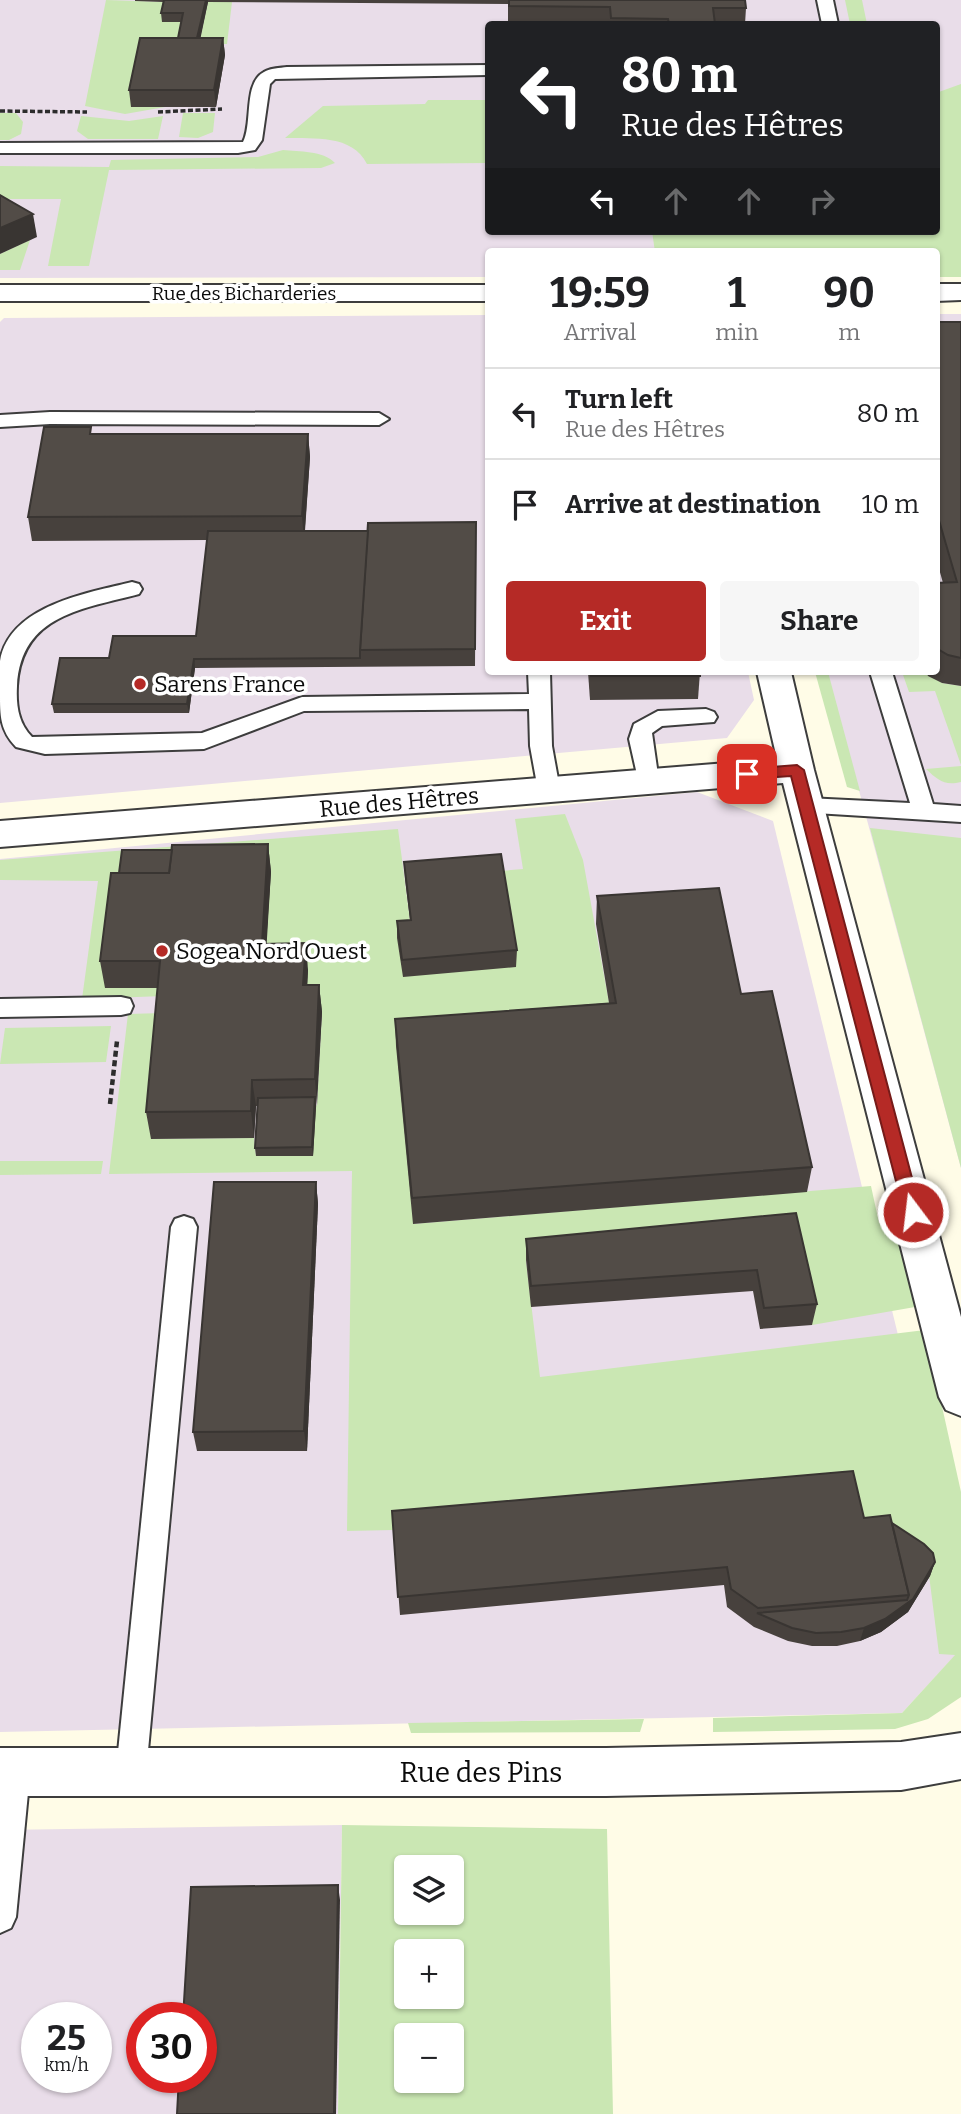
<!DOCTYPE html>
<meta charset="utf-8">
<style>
:root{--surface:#fff;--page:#f6f6f6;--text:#202124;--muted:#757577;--line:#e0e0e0;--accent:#b52a26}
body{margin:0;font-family:Bitter,serif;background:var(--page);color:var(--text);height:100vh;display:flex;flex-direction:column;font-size:26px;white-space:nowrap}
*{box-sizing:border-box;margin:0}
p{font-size:23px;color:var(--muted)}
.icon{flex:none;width:38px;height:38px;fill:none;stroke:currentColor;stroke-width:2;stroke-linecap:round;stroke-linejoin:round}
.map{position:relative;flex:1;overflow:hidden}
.sheet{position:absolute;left:485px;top:248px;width:455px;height:427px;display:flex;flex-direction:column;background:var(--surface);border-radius:7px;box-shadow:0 2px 5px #0004}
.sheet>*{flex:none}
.top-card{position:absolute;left:485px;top:21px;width:455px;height:214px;border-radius:7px;box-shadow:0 2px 5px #0004;background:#202124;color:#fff;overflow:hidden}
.fabs{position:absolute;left:394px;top:1855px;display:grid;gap:14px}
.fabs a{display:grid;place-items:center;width:70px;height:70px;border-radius:7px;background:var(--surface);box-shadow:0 2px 5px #0004;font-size:35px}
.speed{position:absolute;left:21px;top:2002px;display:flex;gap:14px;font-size:35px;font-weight:700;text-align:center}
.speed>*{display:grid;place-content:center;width:91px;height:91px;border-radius:50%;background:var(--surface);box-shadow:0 2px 5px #0004;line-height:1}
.speed small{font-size:18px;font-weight:400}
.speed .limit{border:10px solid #d22;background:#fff;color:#111}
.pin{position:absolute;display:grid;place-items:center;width:60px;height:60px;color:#fff;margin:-30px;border-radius:14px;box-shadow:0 4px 10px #0006}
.me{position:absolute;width:77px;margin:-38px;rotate:345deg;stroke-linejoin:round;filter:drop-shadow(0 0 5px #0008)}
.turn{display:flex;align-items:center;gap:24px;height:147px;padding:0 21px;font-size:32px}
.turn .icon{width:91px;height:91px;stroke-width:2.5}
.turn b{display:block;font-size:49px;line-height:60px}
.lanes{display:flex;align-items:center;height:66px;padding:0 21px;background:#0003;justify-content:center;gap:35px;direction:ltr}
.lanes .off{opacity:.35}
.eta{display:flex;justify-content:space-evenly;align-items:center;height:119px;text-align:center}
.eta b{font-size:42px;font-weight:700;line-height:49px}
.button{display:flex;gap:14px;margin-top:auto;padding:14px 21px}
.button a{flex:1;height:80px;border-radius:7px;background:var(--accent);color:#fff;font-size:28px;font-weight:700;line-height:80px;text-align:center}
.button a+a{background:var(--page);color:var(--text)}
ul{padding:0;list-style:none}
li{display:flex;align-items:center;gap:21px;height:91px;padding:0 21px;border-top:2px solid var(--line)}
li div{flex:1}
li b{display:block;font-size:26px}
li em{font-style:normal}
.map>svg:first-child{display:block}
.industrial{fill:#e9dde9;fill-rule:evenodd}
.green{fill:#cae7b3;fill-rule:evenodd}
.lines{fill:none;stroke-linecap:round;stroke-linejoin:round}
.lane-casing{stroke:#3d3d3d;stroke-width:4}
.street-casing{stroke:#3d3d3d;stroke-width:4}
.path-far1{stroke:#2c2c2c;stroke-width:3.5;stroke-dasharray:5 2.5;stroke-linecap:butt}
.path{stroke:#2c2c2c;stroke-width:4.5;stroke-dasharray:6 3.5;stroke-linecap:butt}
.lane{fill:#fff;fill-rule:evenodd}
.street{fill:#fff;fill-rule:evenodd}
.wall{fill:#47413d}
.shaded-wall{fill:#393532}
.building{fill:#524c47;stroke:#393532;stroke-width:2}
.route{fill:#b52a26;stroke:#761b19;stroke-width:2}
.poi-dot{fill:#b52a26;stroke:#fff;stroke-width:2.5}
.labels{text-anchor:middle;stroke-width:7;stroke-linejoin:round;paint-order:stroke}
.far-street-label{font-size:19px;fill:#0a0a0a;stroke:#fff}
.poi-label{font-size:23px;fill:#0a0a0a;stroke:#fff;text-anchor:start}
.street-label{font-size:23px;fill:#0a0a0a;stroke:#fff}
.near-street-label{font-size:28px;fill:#0a0a0a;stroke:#fff}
</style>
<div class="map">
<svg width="961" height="2114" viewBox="0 0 961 2114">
<rect width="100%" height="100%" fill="#fffce7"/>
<g class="industrial">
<path d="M0 0H961V277H936V252H488V277L0 278ZM488 24H936V231H488Z"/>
<path d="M936 314H961V1168L827 672H936Z"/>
<path d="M488 315V672H748L754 700 727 738 0 803V322L4 318Z"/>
<path d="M697 792 773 821 961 1594V1649L902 1713 0 1732V859Z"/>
<path d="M342 1825 338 2114H0V1830ZM37 2018H96V2077H37ZM142 2018H201V2077H142Z"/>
</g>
<g class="green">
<path d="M106 0 166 2 184 22 177 55 131 106 165 107 125 114 85 106Z"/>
<path d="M845 0H862L867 24H850Z"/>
<path d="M208 2H232L227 44H199Z"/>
<path d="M961 84V277H936V252H655L652 231H936V93Z"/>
<path d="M428 100H488V163L367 164C352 134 314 139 285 138L323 106 425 104Z"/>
<path d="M0 113H16L23 122 21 134 9 140H0Z"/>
<path d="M183 113H215L213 132 198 138 179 137Z"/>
<path d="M81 116 129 121 163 116 158 139H88L77 131Z"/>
<path d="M283 150C299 152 323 150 335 163L321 168 109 170 89 266H48L61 199H0V166L109 167 111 160 258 157Z"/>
<path d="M30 240 20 270H0V254Z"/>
<path d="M815 672H828L860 791 847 787Z"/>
<path d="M902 672H925L942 683 961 686V765L935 691 909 692Z"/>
<path d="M961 766V782C944 786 938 780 926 769Z"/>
<path d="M565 814 583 860 614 1030 413 1224 871 1186 879 1223 893 1222 915 1307 812 1325 792 1235 526 1261 540 1377 925 1330 961 1492V1697L928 1719 895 1729 713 1732V1718L902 1713 955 1655 939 1654 928 1567 393 1530 347 1531 352 1171 109 1174 128 1014 163 1013 151 1139 254 1138 256 1156 317 1105 322 1012 165 988 164 996 82 999 98 881 0 880V860L398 829 412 936 501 871 523 869 515 819Z"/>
<path d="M870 828 961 838V1168Z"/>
<path d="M111 1026 106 1062 0 1064 5 1028Z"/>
<path d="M0 1161H103L101 1174 0 1175Z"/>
<path d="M644 1719 640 1732 411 1733 408 1723Z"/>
<path d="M342 1825 607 1829 613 2114H338ZM406 1867H452V1913H406ZM406 1951H452V1997H406ZM406 2035H452V2081H406Z"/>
</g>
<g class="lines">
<defs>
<g id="lane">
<path d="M817 0H833L838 24H822Z"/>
<path d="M488 65V75L275 79 270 84 262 140 255 150 238 153H0V143L243 142C253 123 243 83 264 72 270 68 280 68 287 67Z"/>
<path d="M50 412 379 413 389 419 379 425 50 424 0 427V415Z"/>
<path d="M132 582 139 584 142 589 139 594C84 609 21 614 17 686 16 705 18 723 32 737L202 733 302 697 529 694 528 672H550L552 746 560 790 557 796 549 798 541 796 538 790 530 746 529 709 304 711 204 749 45 754 16 747C0 730 0 716 0 693 0 683 0 671 0 661 10 605 88 593 132 582Z"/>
<path d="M870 672H892L933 804 961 806V822L799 812 796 806 799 800 807 798 910 803Z"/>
<path d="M706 709 714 712 717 717 714 722 662 726 652 733 659 782 656 788 648 790 640 788 629 739 634 724 658 711Z"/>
<path d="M121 997 130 999 133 1006 130 1013 121 1015 0 1017V999Z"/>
<path d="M184 1216 193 1219 197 1227 146 1772 142 1783 131 1787 120 1783 116 1772 171 1227 175 1219Z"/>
<path d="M15 1757 26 1761 30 1772 16 1917 11 1928 0 1933V1771L4 1761Z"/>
</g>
<g id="street">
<path d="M936 284H961V300L936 301Z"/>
<rect x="0" y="285" width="488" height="16"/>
<path d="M757 672H791L814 770 961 1317V1416L946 1410 939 1397 783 783 0 847V821L777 759Z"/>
<path d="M961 1733V1779L901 1790 606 1796H0V1748H606L901 1742Z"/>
</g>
</defs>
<use href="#lane" class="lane-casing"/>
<use href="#street" class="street-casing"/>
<g class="path-far1">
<path d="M0 111 87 112"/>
<path d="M158 112 222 109"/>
</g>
<path class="path" d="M110 1104 117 1041"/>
<use href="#lane" class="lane"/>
<use href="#street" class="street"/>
</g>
<g class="wall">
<path d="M135 0H745L746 8 745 24H508V4L208 2 200 38H223L225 55 216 107H131L129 90 178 38 181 22H162L161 13 163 2 135 1Z"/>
<path d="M936 322H961V686L942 683 928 676 926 672H936V583H943L936 558Z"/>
<path d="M92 434H308L310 457 305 531H368L476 522 475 666 195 668 189 713H54L52 704 109 658 196 636 207 540 32 541 28 517Z"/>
<path d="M588 672H700L698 699 590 700Z"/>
<path d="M268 844 271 872 266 944 308 970 307 985H319L322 1012 313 1156H256L255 1148 258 1106H256L254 1138 151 1139 146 1112 158 988H105L100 961 172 850Z"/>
<path d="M404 862 517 950 516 967 403 977 397 938V921L410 920 405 879Z"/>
<path d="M597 896 741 994 812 1167 807 1192 413 1224 396 1046 395 1019 609 1003 596 924Z"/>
<path d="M316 1182 318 1204 307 1451H197L193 1432Z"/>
<path d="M796 1213 817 1304 812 1325 760 1329 753 1291 531 1307 526 1260V1239Z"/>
<path d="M392 1511 864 1518 892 1523 935 1562 930 1576 908 1612 881 1632 860 1641 837 1646H812L788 1641 754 1627 727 1607 724 1585 400 1615Z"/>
</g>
<g class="shaded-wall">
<path d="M206 0H208V2L197 55 196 46Z"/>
<path d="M223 38 225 55 216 107 214 90Z"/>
<path d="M33 214 37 237 0 254V228Z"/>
<path d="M308 434 310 457 304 540 302 516Z"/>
<path d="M194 659 195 668 189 713 187 704Z"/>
<path d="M268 844 271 872 265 971 262 944Z"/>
<path d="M306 943 308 970 306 1012 303 985Z"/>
<path d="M319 985 322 1012 317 1105 315 1079Z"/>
<path d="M252 1080 256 1106 254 1138 251 1111Z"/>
<path d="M315 1097 316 1105 313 1156 312 1147Z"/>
<path d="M316 1182 318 1204 307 1451 304 1431Z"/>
<path d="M935 1562 930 1576 908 1612 881 1632 860 1641 864 1628 913 1599Z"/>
<path d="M338 1885 340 1900 336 2114H334Z"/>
</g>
<g class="building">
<path d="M164 0H206L197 38H178L183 13H161Z"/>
<path d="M509 0H745L746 8H713L715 24H669L668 19 611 18 610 7 509 6Z"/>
<path d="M140 38H223L214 90H129Z"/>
<path d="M0 195 33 214 0 228Z"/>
<path d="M936 322H961V658L948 655 936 648V583L957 582 936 510Z"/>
<path d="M44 427H91L90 434H308L302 516 28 517Z"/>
<path d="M476 522 475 649 360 650 368 523Z"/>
<path d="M208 531H368L360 650V658L194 659 187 704H52L60 658H109L113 636H196Z"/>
<rect x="591" y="672" width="109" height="4"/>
<path d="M268 844 262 944 306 943 303 985H319L315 1079 252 1080 251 1111 146 1112 160 961H100L111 873H169L172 845Z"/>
<path d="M122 850H172L169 873H119Z"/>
<path d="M501 854 517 950 402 960 397 921 411 920 404 862Z"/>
<path d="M719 888 741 994 772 991 812 1167 412 1198 395 1019 616 1003 597 896Z"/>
<path d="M315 1097 312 1147 255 1148 258 1098Z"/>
<path d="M214 1182H316L304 1431 193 1432Z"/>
<path d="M796 1213 817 1304 764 1308 757 1270 531 1286 526 1239Z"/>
<path d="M853 1471 864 1518 890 1515 909 1595 758 1608 731 1589 727 1567 398 1597 392 1511Z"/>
<path d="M892 1523 924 1544 933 1553 935 1562 913 1599 885 1619 864 1628 841 1632 816 1633 792 1628 757 1613 907 1600 909 1595Z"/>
<path d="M338 1885 334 2114H177L179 2077H201V2018H183L191 1887Z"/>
</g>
<path class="route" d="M797 765 804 770 921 1212 919 1217H907L904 1212 791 776 747 779 740 774 747 769Z"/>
<g class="poi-dot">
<circle cx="140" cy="684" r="7"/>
<circle cx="162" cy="951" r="7"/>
</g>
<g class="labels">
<g class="far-street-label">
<text x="244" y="300">Rue des Bicharderies</text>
</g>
<g class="poi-label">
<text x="154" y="692">Sarens France</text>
<text x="176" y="959">Sogea Nord Ouest</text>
</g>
<g class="street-label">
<text transform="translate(399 802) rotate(-5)" y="8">Rue des Hêtres</text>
</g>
<g class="near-street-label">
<text x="481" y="1782">Rue des Pins</text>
</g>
</g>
</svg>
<div class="fabs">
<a><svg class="icon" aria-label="layers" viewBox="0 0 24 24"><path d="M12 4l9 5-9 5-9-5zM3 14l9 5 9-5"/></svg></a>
<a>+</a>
<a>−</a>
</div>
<div class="speed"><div>25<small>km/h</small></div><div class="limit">30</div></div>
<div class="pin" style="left:747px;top:774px;background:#d93025"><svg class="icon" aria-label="arrive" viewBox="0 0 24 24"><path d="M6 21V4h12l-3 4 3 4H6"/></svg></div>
<svg class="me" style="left:913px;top:1212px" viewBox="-20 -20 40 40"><circle r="17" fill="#b52a26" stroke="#fff" stroke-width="3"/><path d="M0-11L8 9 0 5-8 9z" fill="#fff"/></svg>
<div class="top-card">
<div class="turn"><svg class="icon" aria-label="left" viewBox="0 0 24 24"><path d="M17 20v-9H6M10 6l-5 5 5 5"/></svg><div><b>80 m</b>Rue des Hêtres</div></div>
<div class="lanes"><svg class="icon" aria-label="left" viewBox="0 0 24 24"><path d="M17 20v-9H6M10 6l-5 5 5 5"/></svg><svg class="icon off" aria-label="ahead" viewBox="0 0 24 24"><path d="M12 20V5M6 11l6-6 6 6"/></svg><svg class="icon off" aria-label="ahead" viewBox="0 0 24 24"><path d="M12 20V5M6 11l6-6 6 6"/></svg><svg class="icon off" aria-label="right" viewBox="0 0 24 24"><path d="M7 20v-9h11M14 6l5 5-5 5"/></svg></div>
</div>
<section class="sheet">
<div class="eta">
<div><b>19:59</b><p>Arrival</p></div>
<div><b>1</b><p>min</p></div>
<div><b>90</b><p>m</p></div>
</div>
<ul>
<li><svg class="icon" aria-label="left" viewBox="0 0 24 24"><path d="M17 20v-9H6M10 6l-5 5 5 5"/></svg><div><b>Turn left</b><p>Rue des Hêtres</p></div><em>80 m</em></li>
<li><svg class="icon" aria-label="arrive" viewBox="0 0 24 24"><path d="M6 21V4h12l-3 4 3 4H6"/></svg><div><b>Arrive at destination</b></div><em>10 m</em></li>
</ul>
<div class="button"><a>Exit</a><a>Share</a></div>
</section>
</div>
